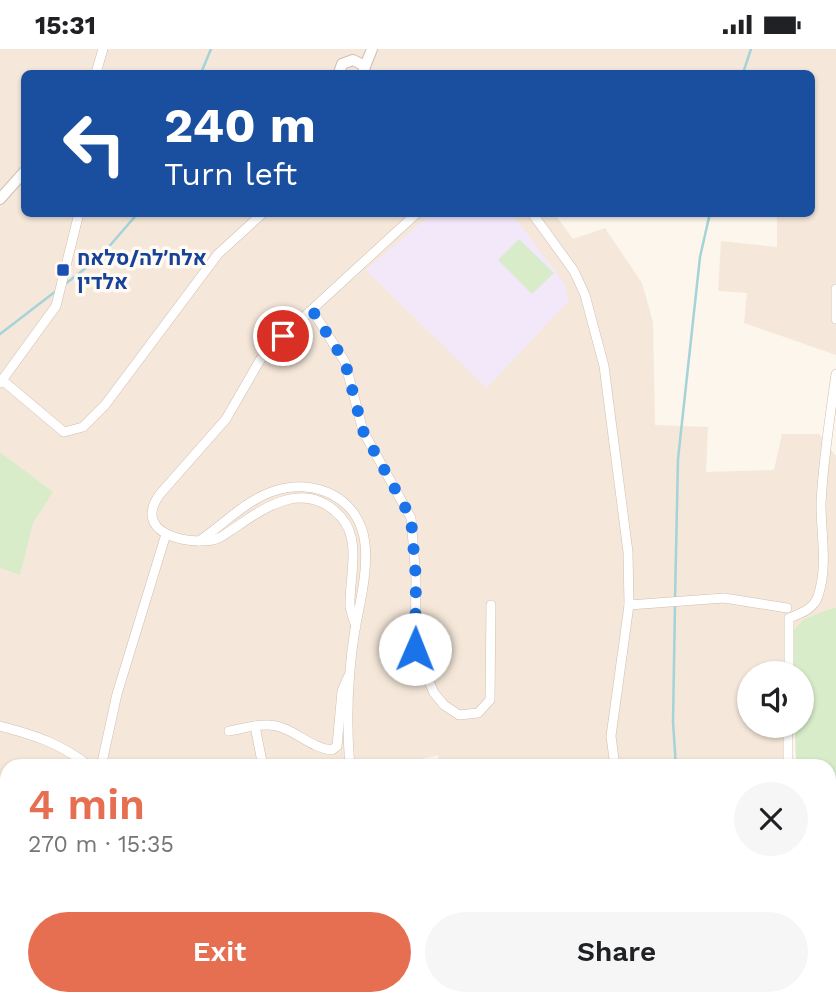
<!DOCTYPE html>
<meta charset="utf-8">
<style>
:root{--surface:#fff;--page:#f6f6f6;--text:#202124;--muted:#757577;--accent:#e76f51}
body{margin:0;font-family:"Work Sans",Heebo,sans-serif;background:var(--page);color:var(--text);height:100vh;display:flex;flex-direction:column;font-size:26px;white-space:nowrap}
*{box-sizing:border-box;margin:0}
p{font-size:23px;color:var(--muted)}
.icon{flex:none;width:38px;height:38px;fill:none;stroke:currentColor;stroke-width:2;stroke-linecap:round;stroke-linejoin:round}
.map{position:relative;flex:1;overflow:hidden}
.panel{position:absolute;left:0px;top:710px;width:836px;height:247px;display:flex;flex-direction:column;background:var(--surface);border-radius:21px 21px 0 0;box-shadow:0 2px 5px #0004}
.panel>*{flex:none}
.banner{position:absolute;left:21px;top:21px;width:794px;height:147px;border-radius:10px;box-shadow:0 2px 5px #0004;background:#1a4fa0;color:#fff;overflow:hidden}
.buttons{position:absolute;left:737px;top:612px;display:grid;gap:14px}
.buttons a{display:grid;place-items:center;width:77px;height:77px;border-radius:50%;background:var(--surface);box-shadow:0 2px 5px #0004;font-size:35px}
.pin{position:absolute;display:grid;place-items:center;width:60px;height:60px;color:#fff;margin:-30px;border:4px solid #fff;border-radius:50%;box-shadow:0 2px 7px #0007}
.me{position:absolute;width:77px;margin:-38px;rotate:1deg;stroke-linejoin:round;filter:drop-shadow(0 0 5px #0008)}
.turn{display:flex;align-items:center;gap:24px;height:147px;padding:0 28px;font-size:32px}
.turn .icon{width:91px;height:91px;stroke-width:2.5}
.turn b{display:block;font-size:49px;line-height:60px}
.round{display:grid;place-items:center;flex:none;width:74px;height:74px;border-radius:37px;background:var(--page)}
.overview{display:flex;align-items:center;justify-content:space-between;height:119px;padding:0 28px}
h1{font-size:42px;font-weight:600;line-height:52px;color:var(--accent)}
.action{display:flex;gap:14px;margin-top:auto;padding:14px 28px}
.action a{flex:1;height:80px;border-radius:42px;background:var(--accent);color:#fff;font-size:28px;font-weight:600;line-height:80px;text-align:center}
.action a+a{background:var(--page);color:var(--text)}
.status{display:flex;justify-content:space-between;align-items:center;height:49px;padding:0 35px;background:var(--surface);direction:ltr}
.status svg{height:19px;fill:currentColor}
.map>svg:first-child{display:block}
.residential{fill:#f5e8da}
.education{fill:#f3e8fa}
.green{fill:#d8ecc9}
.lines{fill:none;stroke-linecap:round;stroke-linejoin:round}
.stream{stroke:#a5d3da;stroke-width:2.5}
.minor-casing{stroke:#d1beb0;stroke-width:10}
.tertiary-casing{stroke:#d1beb0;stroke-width:12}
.minor{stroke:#fff;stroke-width:9}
.tertiary{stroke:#fff;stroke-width:10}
.route{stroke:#1a73e8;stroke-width:12;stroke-dasharray:0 21.6}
.transit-dot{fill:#1a4fb4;stroke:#fffaf3;stroke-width:2.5}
.labels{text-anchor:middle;stroke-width:7;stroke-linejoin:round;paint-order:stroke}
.transit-label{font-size:21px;font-weight:bold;fill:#164399;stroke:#fffaf3;text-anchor:start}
</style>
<div class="status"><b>15:31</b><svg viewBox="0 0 49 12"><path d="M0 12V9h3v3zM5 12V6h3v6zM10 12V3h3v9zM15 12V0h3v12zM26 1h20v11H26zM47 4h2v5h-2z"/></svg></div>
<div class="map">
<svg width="836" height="956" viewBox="0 0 836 956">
<rect width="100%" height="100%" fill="#fdf6ec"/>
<path class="residential" d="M0 0H836V306L744 274 747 244 718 242 721 192 777 198V165L812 164V24H24V164H554L573 190 605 179 642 234 653 273 655 376 708 378 706 423 774 421 782 385H819L836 407V559L804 570 790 625H749V677H788L786 717 440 718 438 706 388 718H7V950H339L336 956H0Z"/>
<path class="education" d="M431 165H512L565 235 568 253 486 339 366 221Z"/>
<g class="green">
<path d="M519 190 554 224 532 245 498 211Z"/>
<path d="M0 403 53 443 33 474 20 526 0 519Z"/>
<path d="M833 559H836V956H823V950H830V718L796 717 795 677H802V625H794L792 583 804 570Z"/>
<path d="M465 950H580V956H466Z"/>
</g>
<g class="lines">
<g class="stream">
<path d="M201 24 211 0"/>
<path d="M743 24 751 0"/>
<path d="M64 236 100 208 138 164"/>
<path d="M0 285 56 242"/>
<path d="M675 550 678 410 700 208 710 164"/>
<path d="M675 556 673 673 676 718"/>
<path d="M690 950V956"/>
</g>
<defs>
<g id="minor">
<path d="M96 24 103 0"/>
<path d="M532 164 574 222 585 246 604 317 628 503 629 556 611 687 615 718"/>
<path d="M836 240V270"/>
<path d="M312 261 345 313 363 382 411 469 416 530 415 600 434 644 444 656 459 666 478 664 490 651 491 556"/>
<path d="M2 331 64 383 83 378 105 356 218 205 263 164"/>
<path d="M0 334 56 257 79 164"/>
<path d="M199 492C223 476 246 451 274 442 315 428 360 449 365 495 368 523 360 553 355 580 348 624 346 673 350 718"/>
<path d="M629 556 724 549 787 559"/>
<path d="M356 578C354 571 351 564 350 557 349 530 362 491 341 468 307 431 269 455 236 478 229 482 221 490 213 491 184 496 132 483 160 445L226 370 260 311 283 287 417 164"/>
<path d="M789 625V569C800 565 814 560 818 547 828 518 821 485 821 455 823 411 830 368 836 325"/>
<path d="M0 677C38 687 59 694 91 718"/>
<path d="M255 677 263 718"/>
<path d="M229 682C242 680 256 675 269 676 292 677 309 699 332 701L337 697 342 642 348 628"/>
<path d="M101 718 117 645 166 485"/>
<path d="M788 718V677"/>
<path d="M796 950 797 956"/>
<path d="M196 956 207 950"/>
<path d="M618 956 619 950"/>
</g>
<g id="tertiary">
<path d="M364 20 372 0"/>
<path d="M339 24 342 15 353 11 363 16 365 24"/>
<path d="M0 150 24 123"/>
</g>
</defs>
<use href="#minor" class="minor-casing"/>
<use href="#tertiary" class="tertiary-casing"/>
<use href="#minor" class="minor"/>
<use href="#tertiary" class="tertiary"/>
</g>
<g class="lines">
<path class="route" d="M283 287 312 261 345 313 363 382 411 469 416 530 415 600"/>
</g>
<rect class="transit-dot" x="56" y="214" width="14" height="14" rx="3.5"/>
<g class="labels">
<g class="transit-label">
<text x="77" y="216">אלח׳לה/סלאח<tspan x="77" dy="24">אלדין</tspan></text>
</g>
</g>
</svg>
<div class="buttons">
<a><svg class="icon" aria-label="sound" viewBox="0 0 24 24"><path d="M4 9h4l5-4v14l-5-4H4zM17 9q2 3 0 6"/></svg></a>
</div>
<div class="pin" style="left:283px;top:287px;background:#d93025"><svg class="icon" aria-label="arrive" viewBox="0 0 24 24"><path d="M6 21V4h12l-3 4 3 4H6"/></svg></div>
<svg class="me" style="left:415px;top:600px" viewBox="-20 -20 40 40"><circle r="19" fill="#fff"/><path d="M0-13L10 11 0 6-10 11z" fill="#1a73e8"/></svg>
<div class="banner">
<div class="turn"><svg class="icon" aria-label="left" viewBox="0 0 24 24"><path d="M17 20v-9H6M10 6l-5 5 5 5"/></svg><div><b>240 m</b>Turn left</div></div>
</div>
<section class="panel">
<div class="overview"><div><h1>4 min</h1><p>270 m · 15:35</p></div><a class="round"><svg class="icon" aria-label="close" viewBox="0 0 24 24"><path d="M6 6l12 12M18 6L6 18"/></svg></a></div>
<div class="action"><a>Exit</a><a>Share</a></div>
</section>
</div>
